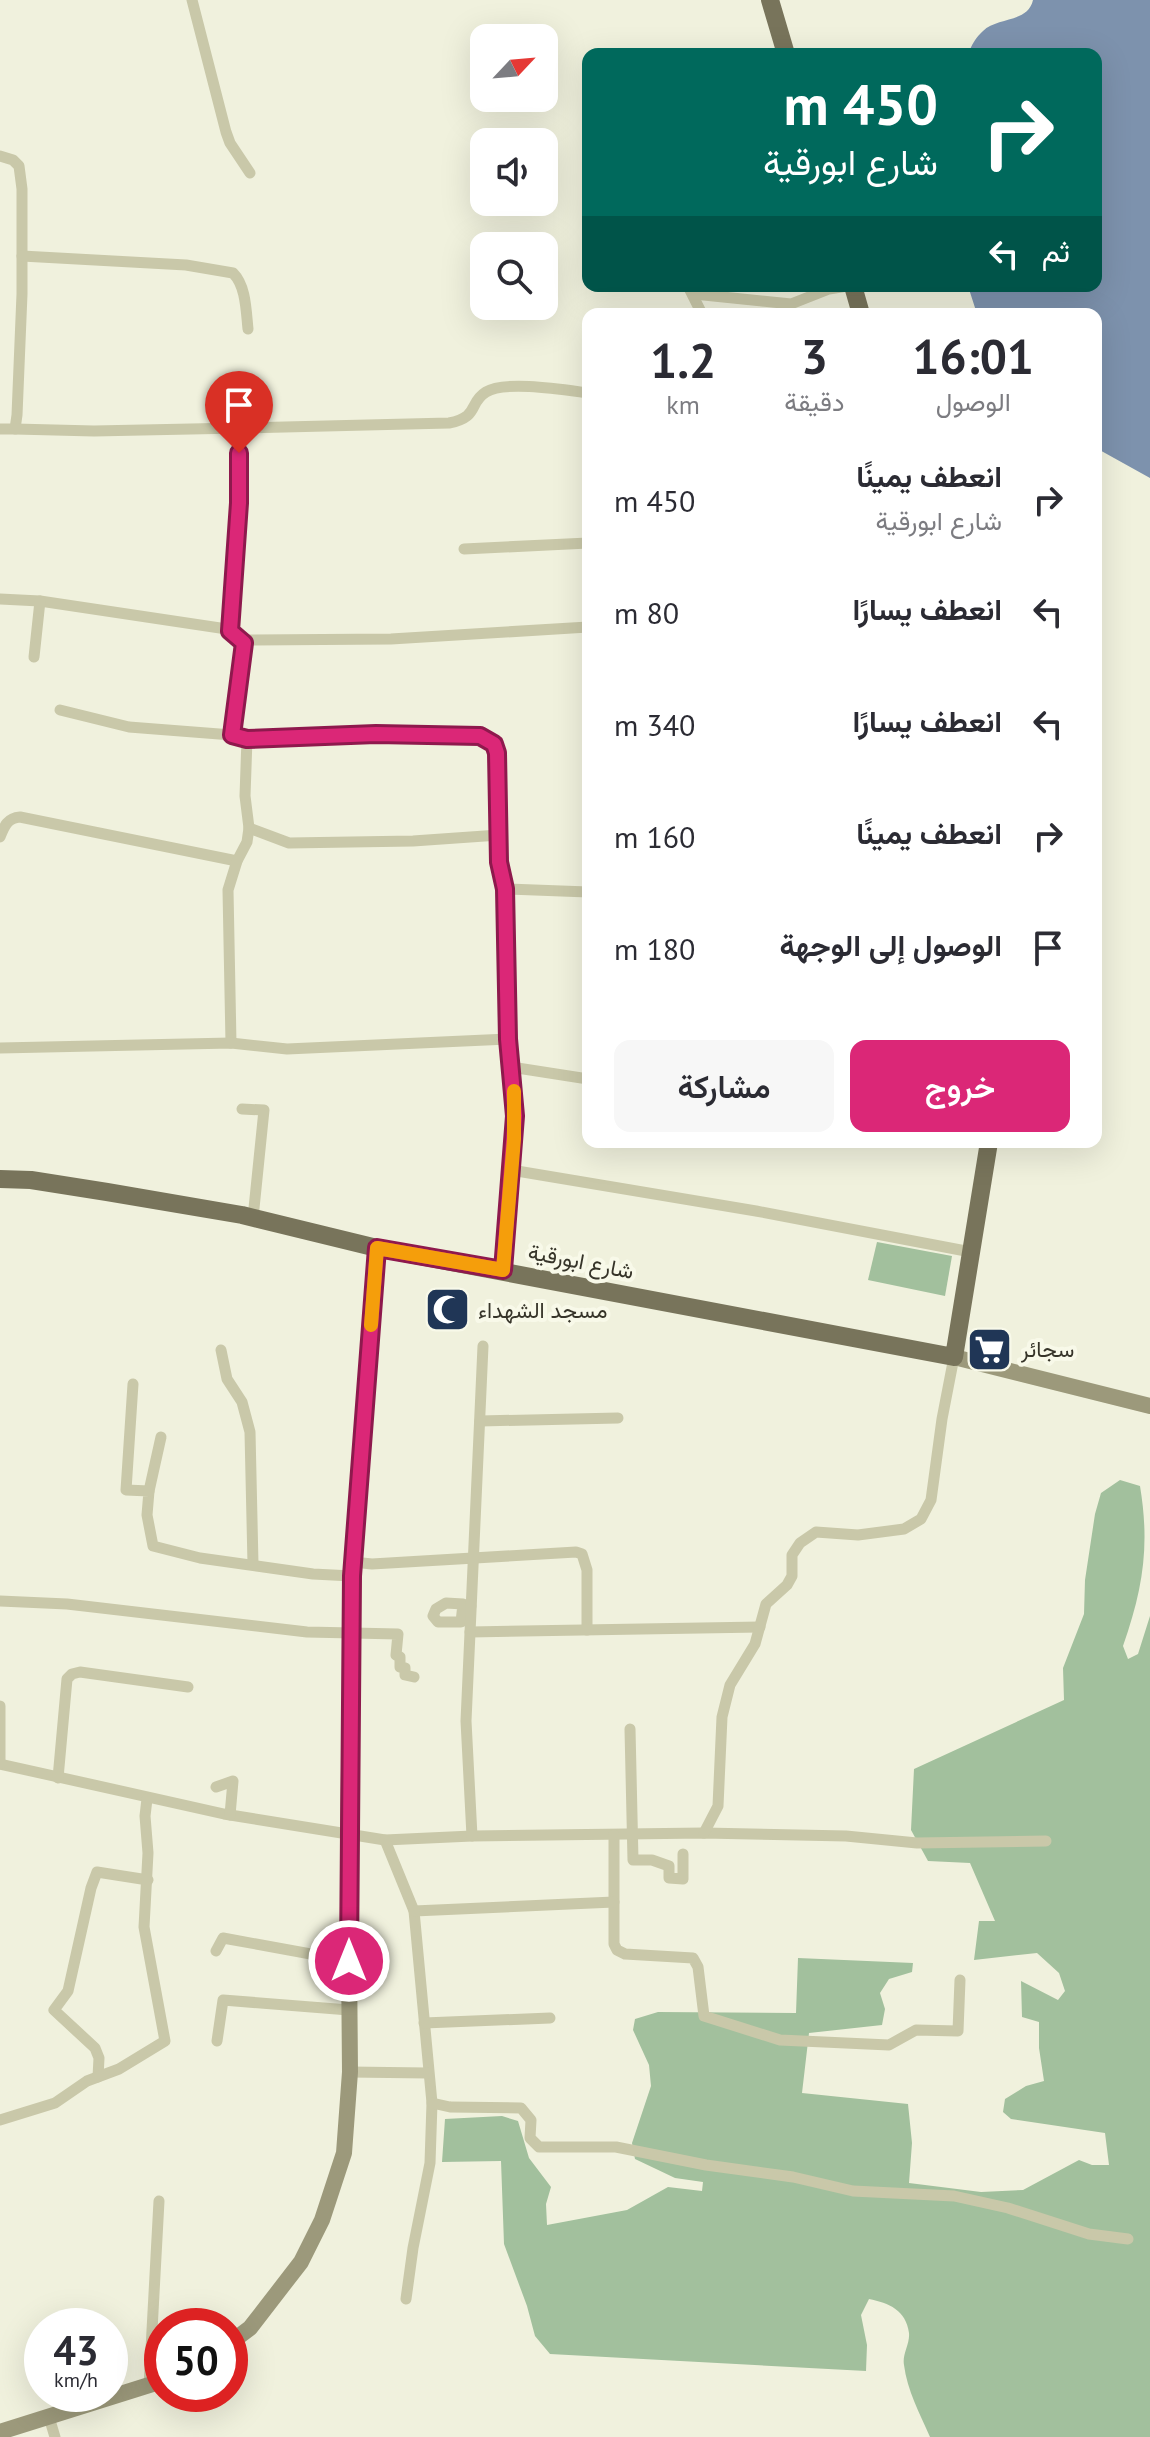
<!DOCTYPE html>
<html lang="ar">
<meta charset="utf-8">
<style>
:root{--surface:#fff;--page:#f7f7f7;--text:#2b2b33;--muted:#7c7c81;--accent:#db2777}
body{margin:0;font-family:"PT Sans",Vazirmatn,sans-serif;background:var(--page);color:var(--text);direction:rtl;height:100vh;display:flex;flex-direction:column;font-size:30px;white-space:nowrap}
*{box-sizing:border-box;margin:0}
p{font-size:26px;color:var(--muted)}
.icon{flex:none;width:44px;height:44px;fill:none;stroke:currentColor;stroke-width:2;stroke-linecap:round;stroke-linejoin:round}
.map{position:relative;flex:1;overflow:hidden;direction:ltr}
.side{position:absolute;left:582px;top:308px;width:520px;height:840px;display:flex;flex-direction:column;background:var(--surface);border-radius:16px;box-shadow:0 8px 32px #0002;direction:rtl}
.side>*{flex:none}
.guide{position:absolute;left:582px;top:48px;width:520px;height:244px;border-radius:16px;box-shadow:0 8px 32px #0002;direction:rtl;background:#00695c;color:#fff;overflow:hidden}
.needle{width:52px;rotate:64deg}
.fabs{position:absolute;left:470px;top:24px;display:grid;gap:16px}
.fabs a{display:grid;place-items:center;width:88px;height:88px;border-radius:16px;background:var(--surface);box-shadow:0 8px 32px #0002;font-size:40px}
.speed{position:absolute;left:24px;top:2308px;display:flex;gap:16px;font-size:40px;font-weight:700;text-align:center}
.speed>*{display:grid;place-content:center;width:104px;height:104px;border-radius:50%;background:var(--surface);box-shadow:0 8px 32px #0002;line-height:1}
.speed small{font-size:20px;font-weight:400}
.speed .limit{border:12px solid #d22;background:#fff;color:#111}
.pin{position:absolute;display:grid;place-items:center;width:68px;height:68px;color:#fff;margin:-82px -34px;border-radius:50% 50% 50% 0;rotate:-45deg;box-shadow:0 0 8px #0007}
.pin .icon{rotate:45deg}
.me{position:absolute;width:88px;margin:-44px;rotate:0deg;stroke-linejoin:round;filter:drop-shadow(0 0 6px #0008)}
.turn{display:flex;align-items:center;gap:28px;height:168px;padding:0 32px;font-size:36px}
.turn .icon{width:104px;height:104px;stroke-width:2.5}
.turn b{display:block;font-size:56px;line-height:68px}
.then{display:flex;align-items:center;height:76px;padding:0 32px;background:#0003;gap:16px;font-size:30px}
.eta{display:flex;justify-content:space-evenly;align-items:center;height:136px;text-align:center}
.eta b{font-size:48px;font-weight:600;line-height:56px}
.cta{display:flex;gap:16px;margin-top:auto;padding:16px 32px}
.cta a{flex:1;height:92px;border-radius:16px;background:var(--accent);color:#fff;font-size:32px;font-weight:600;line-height:92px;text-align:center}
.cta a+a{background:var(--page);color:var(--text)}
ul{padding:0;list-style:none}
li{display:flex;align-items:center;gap:24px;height:112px;padding:0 32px}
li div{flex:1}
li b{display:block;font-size:30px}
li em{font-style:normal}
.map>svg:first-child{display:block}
.green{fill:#a2c09d}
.water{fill:#7d92ad}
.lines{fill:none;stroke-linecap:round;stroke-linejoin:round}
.minor{stroke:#c9c8a9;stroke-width:11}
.secondary{stroke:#9c997b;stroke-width:16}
.primary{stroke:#78745b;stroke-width:18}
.route-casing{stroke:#8e194d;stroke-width:20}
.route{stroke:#db2777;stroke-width:14}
.slow{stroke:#f59e0b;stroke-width:14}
.labels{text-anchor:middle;stroke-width:8;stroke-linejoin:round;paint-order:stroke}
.street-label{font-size:22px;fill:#363429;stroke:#f8f9e9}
.poi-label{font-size:22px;fill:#363429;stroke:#f8f9e9;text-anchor:start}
</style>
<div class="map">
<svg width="1150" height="2437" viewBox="0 0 1150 2437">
<rect width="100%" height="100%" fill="#f0f1dd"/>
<g class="green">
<path d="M877 1242 952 1256 945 1296 868 1280Z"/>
<path d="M1120 1480 1140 1486C1150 1546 1143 1589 1123 1646L1128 1659 1138 1654 1150 1616V2437H930C920 2414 907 2390 904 2365 902 2354 910 2344 909 2333 906 2310 889 2303 869 2299L861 2315 867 2345 866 2371 550 2354 535 2336 527 2306 504 2244 501 2161 442 2162 445 2119 502 2116 518 2121 529 2158 551 2187 546 2204 547 2225 627 2210 668 2187 702 2191 703 2182 675 2178 635 2159 632 2143 651 2086 649 2065 633 2030 635 2019 658 2012 796 2013 798 1958 913 1963 912 1972 889 1979 880 1993 885 2009 882 2025 809 2033 802 2093 908 2104 912 2143 909 2183 981 2192 1023 2190 1079 2160 1092 2165H1109L1105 2133 1011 2119 1003 2112 1005 2099 1026 2086 1044 2081 1039 2048V2022L1022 2017 1021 1981 1058 2000 1065 1991 1059 1973 1037 1953 974 1960 979 1921H995L970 1863 928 1861 911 1830 914 1769 1064 1700 1063 1668 1084 1614 1085 1580 1095 1514 1101 1493Z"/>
</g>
<path class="water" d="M1033 0H1150V478L1096 448V314H977L968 286H1096V54H968C971 46 976 37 983 31 997 17 1028 23 1033 0Z"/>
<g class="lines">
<g class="minor">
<path d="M192 0 226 132 230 143 250 173"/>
<path d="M0 156 13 160 19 166 22 189V294L17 415 15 429H0"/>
<path d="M22 256 186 265 233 273C246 286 246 310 248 329"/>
<path d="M688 286 702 314"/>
<path d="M694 294 791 304 829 289 847 286"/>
<path d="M239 428 449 423C480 417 468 403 486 392 505 380 565 390 588 393"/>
<path d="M15 429 94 431 239 428V503L230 631"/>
<path d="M464 549 588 543"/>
<path d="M0 599 40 601 220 628 230 631 244 643 232 735 247 739 245 796 249 828 289 843 413 841 499 835V862L505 889 508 1039 515 1116 503 1270"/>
<path d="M244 643 248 640 391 639 588 627"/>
<path d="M34 657 40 601"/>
<path d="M60 710 129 727 232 735"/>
<path d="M247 739 376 734 480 736 494 744 497 753 499 835"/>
<path d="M0 837C4 827 7 818 20 817L237 861"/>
<path d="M505 889 588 892"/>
<path d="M231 1043 228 890 237 861 247 842 249 828"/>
<path d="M0 1048 231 1043 287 1049 508 1039"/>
<path d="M511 1067 588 1079"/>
<path d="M242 1109 264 1110 253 1218"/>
<path d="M511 1170 756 1211 971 1252"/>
<path d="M221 1350 227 1379 242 1402 250 1432 253 1564"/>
<path d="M133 1384 126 1490 149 1491 147 1515 153 1546 200 1558 313 1574 352 1576"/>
<path d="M480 1421 618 1418"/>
<path d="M149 1491 161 1437"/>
<path d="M353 1562 372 1564 576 1552 582 1554 587 1570V1630"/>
<path d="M0 1601 67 1604 307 1632 398 1634 396 1655 400 1657V1667L405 1668V1675L414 1677"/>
<path d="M463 1604 446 1603 436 1609 433 1616 438 1622H461L463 1604 471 1606"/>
<path d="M470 1632 760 1627"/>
<path d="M630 1729 633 1860H652L669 1866V1878L683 1879V1854"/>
<path d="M0 1764 224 1814 385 1840 472 1836 704 1833 846 1836 917 1843 1046 1841"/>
<path d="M0 1764V1706"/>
<path d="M58 1778 67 1679 72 1674 80 1672 188 1687"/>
<path d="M216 1787 233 1781 230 1815"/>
<path d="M704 1833 718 1806 722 1717 730 1685 755 1644 766 1604 787 1585 792 1576V1555L800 1543 816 1532 858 1535 904 1529 921 1519 931 1500 942 1419 954 1357"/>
<path d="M614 1835V1944L617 1950 625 1954 693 1958 698 1967 704 2016 780 2040 889 2045 916 2030 958 2031 960 1980"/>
<path d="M472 1836 466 1721 483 1346"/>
<path d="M385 1840 414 1911 432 2103 430 2163 413 2248 406 2299"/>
<path d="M414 1911 614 1902"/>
<path d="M216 1951 223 1938 349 1961"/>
<path d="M424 2023 550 2018"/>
<path d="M217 2041 223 2000 349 2010"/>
<path d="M350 2072 427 2073"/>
<path d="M98 2077 99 2058 95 2048 54 2010 68 1991 91 1888 97 1872 148 1880"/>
<path d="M432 2103 450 2107 521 2108 531 2120 530 2138 539 2147H616L706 2165 793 2177 853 2191 954 2196 1008 2208 1089 2234 1128 2239"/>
<path d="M0 2120 55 2103 87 2081 119 2069 165 2041 144 1927 148 1853 145 1816 147 1799"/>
<path d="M149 2386 159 2201"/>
<path d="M49 2417 55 2437"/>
</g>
<g class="secondary">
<path d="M954 1357 1150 1406"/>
<path d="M230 2343 250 2328 301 2262 322 2220 344 2153 350 2072 348 1836 352 1576 377 1248"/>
<path d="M0 2432 162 2381"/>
</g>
<g class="primary">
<path d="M770 0 786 54"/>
<path d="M853 286 861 314"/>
<path d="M0 1179 31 1180 107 1192 242 1215 377 1248 954 1357 989 1142"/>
</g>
</g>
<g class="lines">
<defs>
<path id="route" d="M239 453V503L230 631 244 643 232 735 247 739 376 734 480 736 494 744 497 753 499 862 505 889 508 1039 515 1116 503 1270 377 1248 352 1576 349 1961"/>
</defs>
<use href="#route" class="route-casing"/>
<use href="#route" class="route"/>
<path class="slow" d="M371 1325 377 1248 503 1270 514 1139V1091"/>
</g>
<defs>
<symbol id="mosque-square" viewBox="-11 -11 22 22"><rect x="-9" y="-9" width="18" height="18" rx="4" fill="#203656" stroke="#f8f9e9"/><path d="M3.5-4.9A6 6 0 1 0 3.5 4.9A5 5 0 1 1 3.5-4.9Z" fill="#fff"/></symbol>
<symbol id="supermarket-square" viewBox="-11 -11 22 22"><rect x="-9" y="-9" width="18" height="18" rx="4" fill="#203656" stroke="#f8f9e9"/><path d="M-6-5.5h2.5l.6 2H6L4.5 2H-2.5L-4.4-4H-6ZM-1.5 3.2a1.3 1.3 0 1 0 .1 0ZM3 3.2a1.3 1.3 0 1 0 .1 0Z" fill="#fff"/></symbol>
</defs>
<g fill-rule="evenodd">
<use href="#mosque-square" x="422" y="1284" width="51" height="51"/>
<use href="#supermarket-square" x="964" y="1324" width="51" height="51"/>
</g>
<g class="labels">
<g class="street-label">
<text transform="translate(581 1261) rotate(11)" y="8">شارع ابورقية</text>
</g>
<g class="poi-label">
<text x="478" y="1318">مسجد الشهداء</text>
<text x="1021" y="1357">سجائر</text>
</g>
</g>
</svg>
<div class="fabs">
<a><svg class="needle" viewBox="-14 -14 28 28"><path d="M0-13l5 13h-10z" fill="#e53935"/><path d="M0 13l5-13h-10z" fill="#7c7c81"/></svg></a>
<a><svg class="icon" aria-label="sound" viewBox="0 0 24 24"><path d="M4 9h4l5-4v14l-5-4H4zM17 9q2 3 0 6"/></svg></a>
<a><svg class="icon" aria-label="search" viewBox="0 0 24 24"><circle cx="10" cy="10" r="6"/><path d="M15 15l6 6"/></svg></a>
</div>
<div class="speed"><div>43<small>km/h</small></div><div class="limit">50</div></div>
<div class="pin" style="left:239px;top:453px;background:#d93025"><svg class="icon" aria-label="arrive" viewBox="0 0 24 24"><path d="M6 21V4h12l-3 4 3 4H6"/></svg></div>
<svg class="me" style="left:349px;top:1961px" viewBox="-20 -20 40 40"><circle r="17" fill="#db2777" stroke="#fff" stroke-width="3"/><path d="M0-11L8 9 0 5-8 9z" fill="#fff"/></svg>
<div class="guide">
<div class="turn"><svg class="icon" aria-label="right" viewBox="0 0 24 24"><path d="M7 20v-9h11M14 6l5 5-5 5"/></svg><div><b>450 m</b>شارع ابورقية</div></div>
<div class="then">ثم<svg class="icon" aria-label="left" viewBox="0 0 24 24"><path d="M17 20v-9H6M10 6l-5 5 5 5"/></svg></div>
</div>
<section class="side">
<div class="eta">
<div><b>16:01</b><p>الوصول</p></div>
<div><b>3</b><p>دقيقة</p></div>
<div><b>1.2</b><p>km</p></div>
</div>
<ul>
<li><svg class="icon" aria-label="right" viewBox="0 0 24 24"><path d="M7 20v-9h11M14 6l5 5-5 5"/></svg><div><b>انعطف يمينًا</b><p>شارع ابورقية</p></div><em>450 m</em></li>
<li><svg class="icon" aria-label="left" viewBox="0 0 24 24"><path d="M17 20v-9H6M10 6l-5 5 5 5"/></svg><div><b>انعطف يسارًا</b></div><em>80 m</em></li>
<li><svg class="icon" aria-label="left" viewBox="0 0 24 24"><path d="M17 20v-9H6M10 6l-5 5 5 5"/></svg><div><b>انعطف يسارًا</b></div><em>340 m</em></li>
<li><svg class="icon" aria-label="right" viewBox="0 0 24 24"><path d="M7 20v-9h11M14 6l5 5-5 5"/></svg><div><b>انعطف يمينًا</b></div><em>160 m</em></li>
<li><svg class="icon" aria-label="arrive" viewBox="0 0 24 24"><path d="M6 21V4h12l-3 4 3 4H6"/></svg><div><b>الوصول إلى الوجهة</b></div><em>180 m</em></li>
</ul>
<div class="cta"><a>خروج</a><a>مشاركة</a></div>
</section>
</div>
